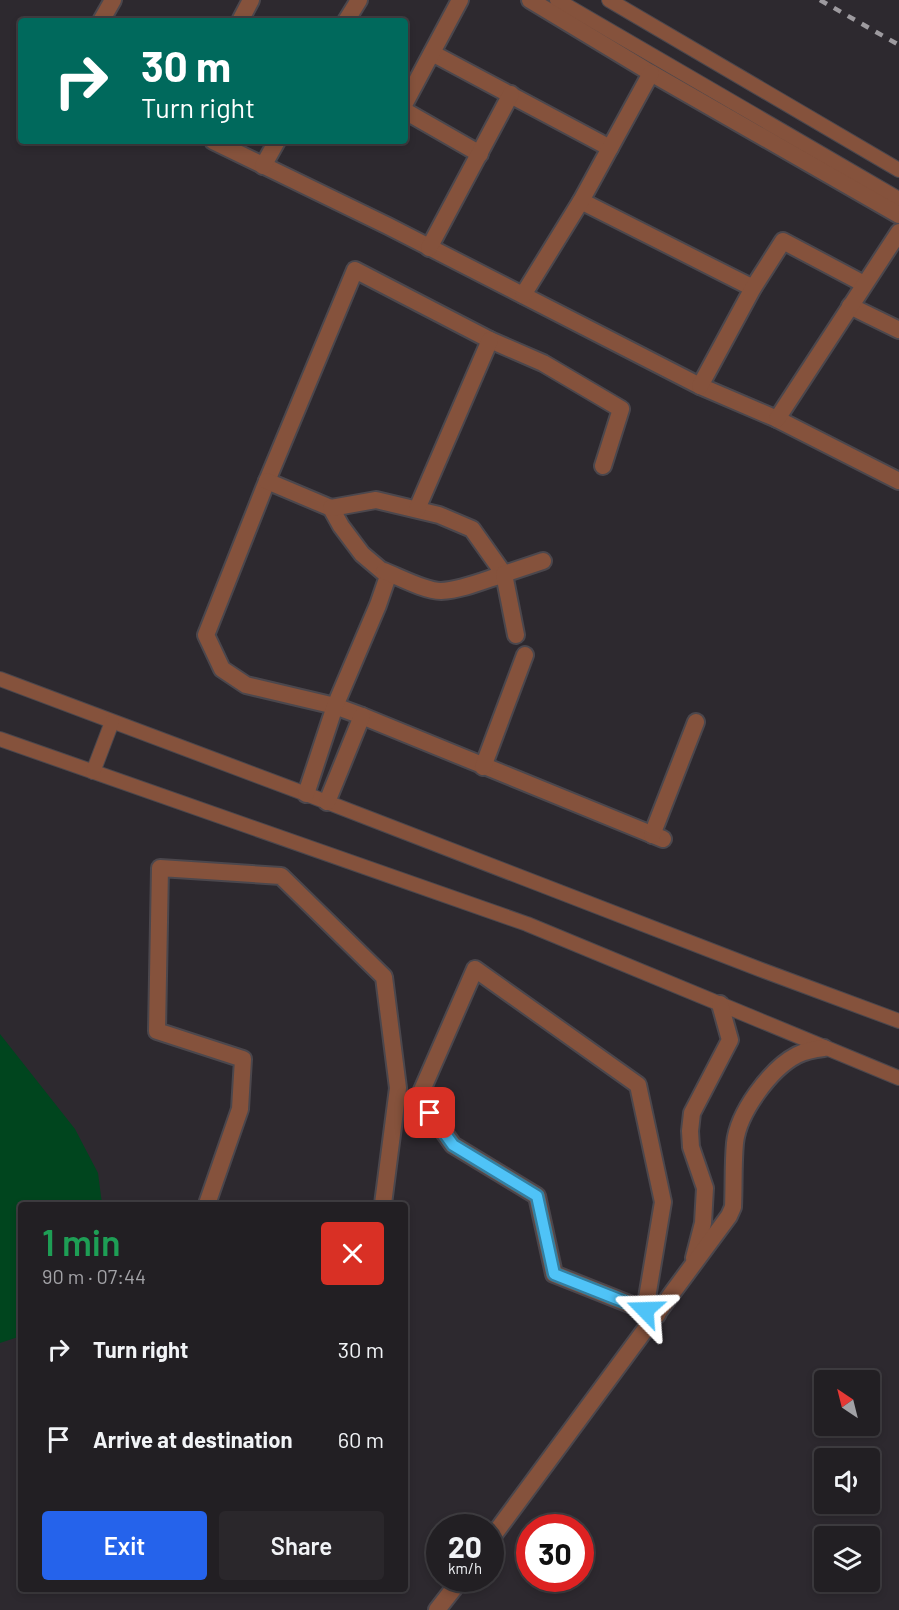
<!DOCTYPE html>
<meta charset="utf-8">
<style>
:root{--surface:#221f23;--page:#2a272b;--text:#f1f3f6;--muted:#a2a2a6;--line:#3f3d41;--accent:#2563eb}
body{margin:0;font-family:Barlow,sans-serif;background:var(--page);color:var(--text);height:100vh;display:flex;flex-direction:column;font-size:22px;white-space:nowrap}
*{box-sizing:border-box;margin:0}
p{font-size:20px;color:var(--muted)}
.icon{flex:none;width:33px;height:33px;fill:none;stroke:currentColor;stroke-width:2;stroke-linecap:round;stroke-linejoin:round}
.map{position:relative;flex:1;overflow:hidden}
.panel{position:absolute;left:18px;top:1202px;width:390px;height:390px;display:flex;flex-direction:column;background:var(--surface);border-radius:6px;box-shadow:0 3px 9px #0003,0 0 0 2px var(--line)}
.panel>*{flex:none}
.top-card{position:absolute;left:18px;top:18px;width:390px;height:126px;border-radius:6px;box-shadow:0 3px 9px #0003,0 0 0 2px var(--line);background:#00695c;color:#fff;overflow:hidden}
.needle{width:39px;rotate:325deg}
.controls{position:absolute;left:814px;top:1370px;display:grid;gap:12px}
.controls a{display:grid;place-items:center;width:66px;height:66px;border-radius:6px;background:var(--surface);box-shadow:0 3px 9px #0003,0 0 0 2px var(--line);font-size:30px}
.speed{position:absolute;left:426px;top:1514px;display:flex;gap:12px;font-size:30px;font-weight:700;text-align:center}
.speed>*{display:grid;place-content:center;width:78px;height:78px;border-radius:50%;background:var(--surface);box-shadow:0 3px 9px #0003,0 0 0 2px var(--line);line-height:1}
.speed small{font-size:15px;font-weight:400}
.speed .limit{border:9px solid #d22;background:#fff;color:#111}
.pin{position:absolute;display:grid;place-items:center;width:51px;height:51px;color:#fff;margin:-26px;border-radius:12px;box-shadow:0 3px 9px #0006}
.me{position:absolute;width:66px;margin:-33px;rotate:292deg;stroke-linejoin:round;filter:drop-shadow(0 0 4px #0008)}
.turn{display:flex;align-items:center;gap:21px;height:126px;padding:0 24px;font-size:27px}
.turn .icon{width:78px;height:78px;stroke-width:2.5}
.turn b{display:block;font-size:42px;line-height:51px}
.round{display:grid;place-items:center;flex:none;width:63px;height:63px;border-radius:6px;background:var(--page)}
.summary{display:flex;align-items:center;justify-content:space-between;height:102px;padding:0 24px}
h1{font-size:36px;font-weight:600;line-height:45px;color:#1e9e55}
.cta{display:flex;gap:12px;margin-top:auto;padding:12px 24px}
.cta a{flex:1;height:69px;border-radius:6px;background:var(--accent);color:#fff;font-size:24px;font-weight:600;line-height:69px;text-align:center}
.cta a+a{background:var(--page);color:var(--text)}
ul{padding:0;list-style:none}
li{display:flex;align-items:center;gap:18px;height:90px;padding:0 24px}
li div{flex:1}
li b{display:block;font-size:22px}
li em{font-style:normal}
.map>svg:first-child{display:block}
.green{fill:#00451e}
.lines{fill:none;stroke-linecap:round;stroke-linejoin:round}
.service-casing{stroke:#4b474d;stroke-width:16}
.minor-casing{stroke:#4b474d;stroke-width:20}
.service{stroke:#85523c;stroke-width:14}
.minor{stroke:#85523c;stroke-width:16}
.rail{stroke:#9d9a9f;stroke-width:4.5;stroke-dasharray:8 8;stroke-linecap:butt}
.route-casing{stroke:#337fa1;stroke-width:15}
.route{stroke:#4fc3f7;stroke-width:10}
</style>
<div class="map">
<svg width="899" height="1610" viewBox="0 0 899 1610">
<rect width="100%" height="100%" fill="#2d292f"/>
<path class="green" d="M0 1034 75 1129 98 1173 102 1204H21V1336L0 1343Z"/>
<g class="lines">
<defs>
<g id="service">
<path d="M557 0 899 199"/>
<path d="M609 0 899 170"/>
<path d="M0 679 306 794 759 969 899 1021"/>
<path d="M0 739 527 924 899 1078"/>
<path d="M93 772 112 722"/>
</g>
<g id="minor">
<path d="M530 0 651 73 899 215"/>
<path d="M101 21 113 0"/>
<path d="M240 21 251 0"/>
<path d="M346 21 359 0"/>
<path d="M432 53 610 148"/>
<path d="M405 103 460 0"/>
<path d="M405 111 480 154"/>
<path d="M213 141 388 226 700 386 777 419 899 481"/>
<path d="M263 166 277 141"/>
<path d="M581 201 753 288"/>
<path d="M429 248 511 94"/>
<path d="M523 295 581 201 651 73"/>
<path d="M850 306 899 330"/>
<path d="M700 386 753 288 783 241 864 284"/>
<path d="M777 419 899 232"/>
<path d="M603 466 621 409 543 363 490 340 355 270 267 481 206 635 222 669 246 685 335 706 362 716 663 839"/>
<path d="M267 481 331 508 341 526 362 554 388 576 378 605 335 706 306 794"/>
<path d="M331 508 376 500 439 515 472 529 504 574C485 580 462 590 441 591 425 591 399 577 384 571"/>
<path d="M417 509 490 340"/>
<path d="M516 635 504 574 543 561"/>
<path d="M483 767 525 655"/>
<path d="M327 802 362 716"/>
<path d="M652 835 696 722"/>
<path d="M207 1204 240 1109 243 1059 157 1031 160 868 281 876 384 977 398 1088 383 1204"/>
<path d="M694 1258 703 1223 705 1188 691 1147 690 1131 692 1113 730 1040 720 1004"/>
<path d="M645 1310 663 1202 638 1085 475 969 419 1097 453 1145 537 1196 554 1274 657 1315"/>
<path d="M490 1540 729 1216 733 1207C734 1186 733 1164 735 1143 738 1113 770 1069 797 1055 805 1051 815 1049 824 1048"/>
<path d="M437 1610 462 1578"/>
</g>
</defs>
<use href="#service" class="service-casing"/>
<use href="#minor" class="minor-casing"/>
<use href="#service" class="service"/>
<use href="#minor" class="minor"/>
<path class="rail" d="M820 0 899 45"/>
</g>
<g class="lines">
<defs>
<path id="route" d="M430 1113 453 1145 537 1196 554 1274 645 1310"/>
</defs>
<use href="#route" class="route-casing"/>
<use href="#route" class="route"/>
</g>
</svg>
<div class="controls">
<a><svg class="needle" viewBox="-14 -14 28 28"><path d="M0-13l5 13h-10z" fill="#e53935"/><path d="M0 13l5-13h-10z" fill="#a2a2a6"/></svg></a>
<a><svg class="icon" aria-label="sound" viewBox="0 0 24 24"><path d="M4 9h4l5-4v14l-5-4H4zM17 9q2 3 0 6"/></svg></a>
<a><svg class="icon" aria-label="layers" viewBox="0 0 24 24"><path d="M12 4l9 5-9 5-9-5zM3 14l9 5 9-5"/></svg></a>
</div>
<div class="speed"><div>20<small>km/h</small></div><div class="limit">30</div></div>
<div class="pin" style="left:430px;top:1113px;background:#d93025"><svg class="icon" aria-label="arrive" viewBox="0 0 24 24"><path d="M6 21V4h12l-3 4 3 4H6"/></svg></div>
<svg class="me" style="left:645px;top:1310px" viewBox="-20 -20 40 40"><path d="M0-17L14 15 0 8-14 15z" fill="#4fc3f7" stroke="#fff" stroke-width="4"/></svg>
<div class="top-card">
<div class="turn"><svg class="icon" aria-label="right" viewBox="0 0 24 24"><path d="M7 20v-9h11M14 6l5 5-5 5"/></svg><div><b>30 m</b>Turn right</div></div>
</div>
<section class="panel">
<div class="summary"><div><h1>1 min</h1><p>90 m · 07:44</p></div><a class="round" style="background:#d93025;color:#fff"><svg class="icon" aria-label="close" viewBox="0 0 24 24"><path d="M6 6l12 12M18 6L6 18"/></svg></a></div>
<ul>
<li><svg class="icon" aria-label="right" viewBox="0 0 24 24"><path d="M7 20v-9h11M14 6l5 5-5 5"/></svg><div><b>Turn right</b></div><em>30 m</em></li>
<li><svg class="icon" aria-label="arrive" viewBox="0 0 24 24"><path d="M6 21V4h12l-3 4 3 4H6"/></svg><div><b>Arrive at destination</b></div><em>60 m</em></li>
</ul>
<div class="cta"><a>Exit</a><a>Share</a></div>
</section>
</div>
